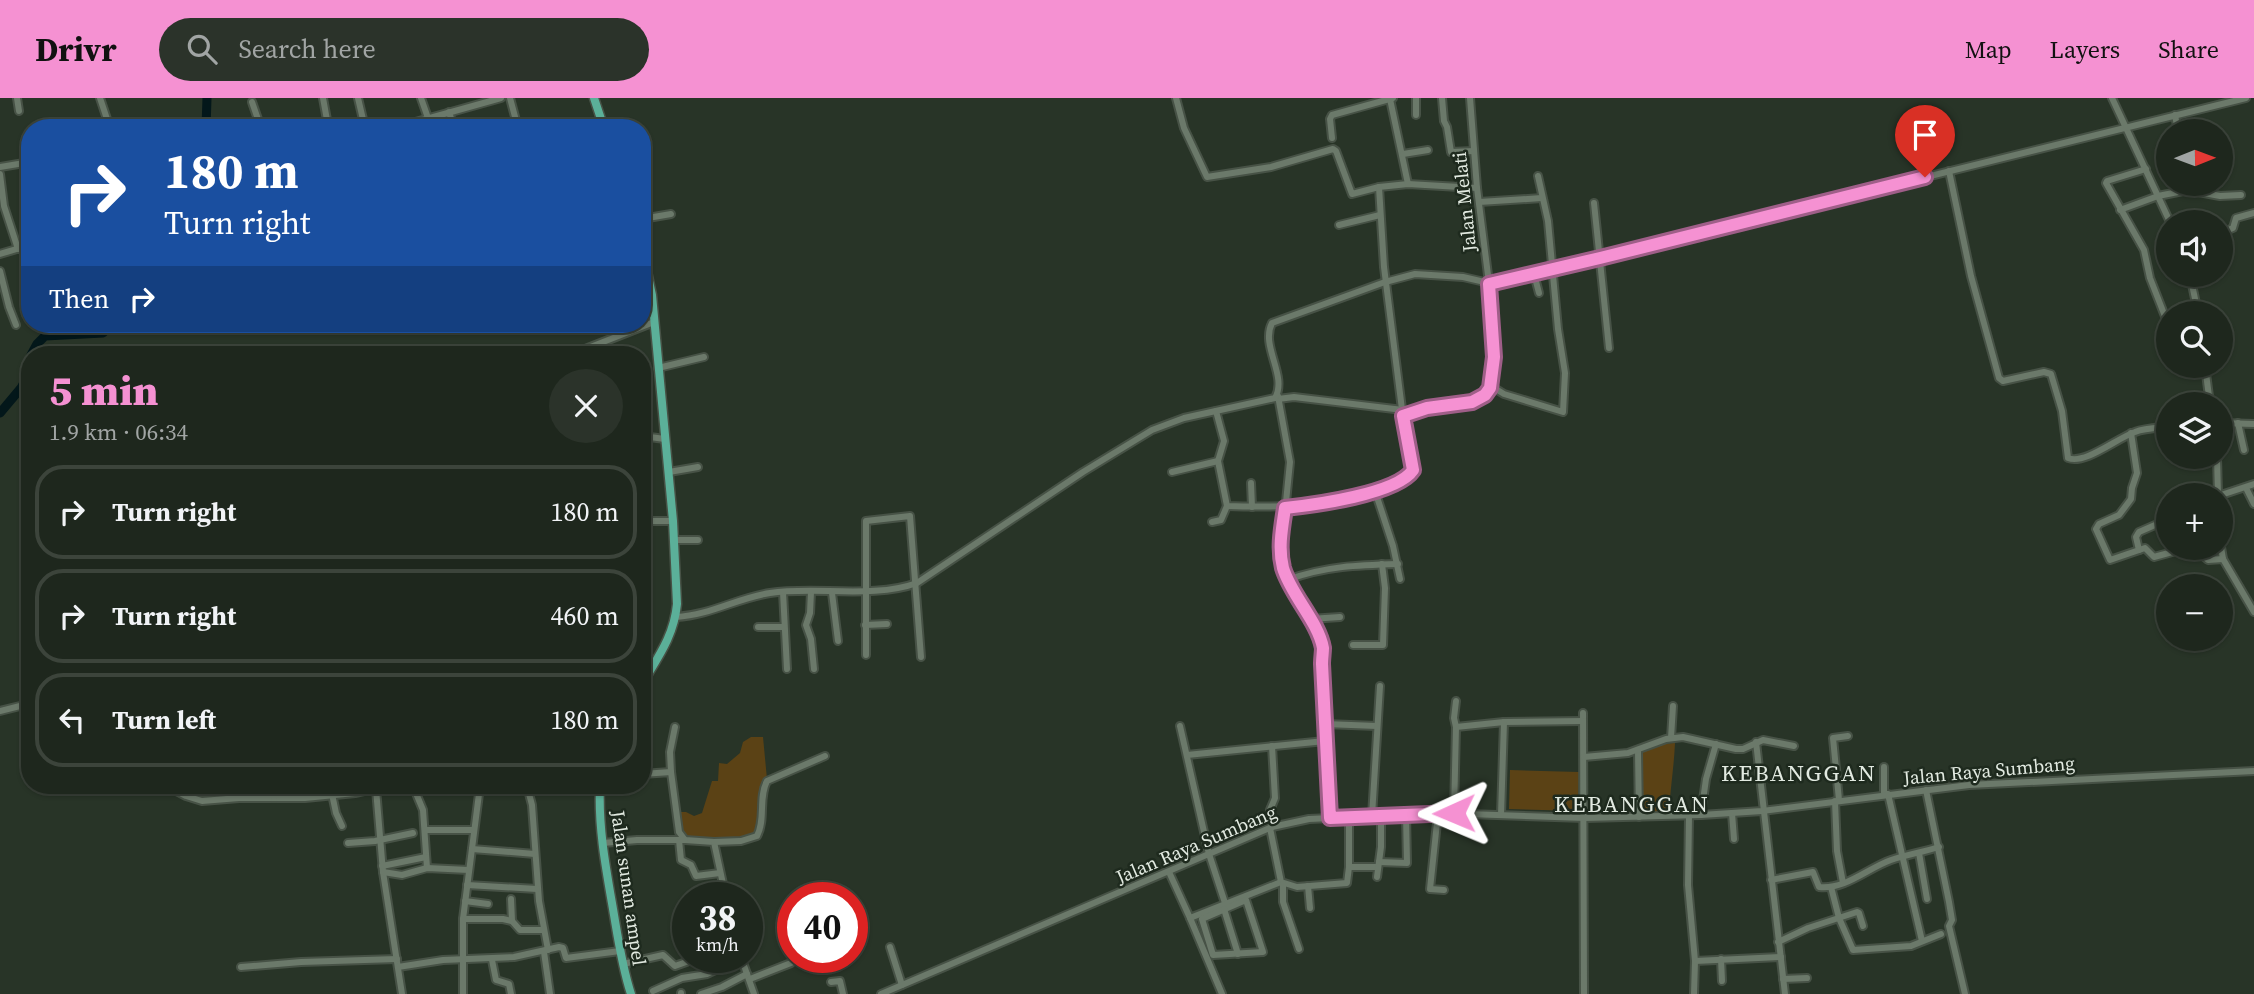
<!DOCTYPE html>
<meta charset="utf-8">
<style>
:root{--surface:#1e271d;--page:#2b332a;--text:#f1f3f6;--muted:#a1a5a4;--line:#3c443b;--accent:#f591d2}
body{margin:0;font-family:"Source Serif 4",serif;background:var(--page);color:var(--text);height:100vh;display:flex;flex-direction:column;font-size:26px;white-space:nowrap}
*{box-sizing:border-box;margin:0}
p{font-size:23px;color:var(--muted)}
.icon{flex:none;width:38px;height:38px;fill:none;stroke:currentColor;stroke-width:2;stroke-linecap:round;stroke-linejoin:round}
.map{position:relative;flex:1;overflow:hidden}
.drawer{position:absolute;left:21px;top:248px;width:630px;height:448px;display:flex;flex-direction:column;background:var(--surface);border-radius:28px;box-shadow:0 2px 5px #0004,0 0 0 2px var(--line)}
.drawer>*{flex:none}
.hud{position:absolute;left:21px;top:21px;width:630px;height:214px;border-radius:28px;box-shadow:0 2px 5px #0004,0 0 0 2px var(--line);background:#1a4fa0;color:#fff;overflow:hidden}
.needle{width:46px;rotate:89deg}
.fabs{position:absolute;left:2156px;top:21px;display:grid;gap:14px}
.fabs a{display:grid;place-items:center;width:77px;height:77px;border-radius:50%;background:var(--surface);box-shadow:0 2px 5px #0004,0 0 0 2px var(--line);font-size:35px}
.speed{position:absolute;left:672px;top:784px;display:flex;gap:14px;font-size:35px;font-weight:700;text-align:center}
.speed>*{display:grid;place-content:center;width:91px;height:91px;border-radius:50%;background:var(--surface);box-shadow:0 2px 5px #0004,0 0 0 2px var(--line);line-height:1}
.speed small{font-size:18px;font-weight:400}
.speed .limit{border:10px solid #d22;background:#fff;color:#111}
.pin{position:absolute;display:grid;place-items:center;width:60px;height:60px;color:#fff;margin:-72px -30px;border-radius:50% 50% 50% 0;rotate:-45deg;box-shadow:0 0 7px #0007}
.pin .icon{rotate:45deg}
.me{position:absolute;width:77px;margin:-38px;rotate:269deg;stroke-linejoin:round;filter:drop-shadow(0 0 5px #0008)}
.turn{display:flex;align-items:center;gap:24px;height:147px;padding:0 28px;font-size:32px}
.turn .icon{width:91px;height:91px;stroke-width:2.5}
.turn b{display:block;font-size:49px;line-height:60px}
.then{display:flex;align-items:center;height:66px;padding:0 28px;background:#0003;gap:14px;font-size:26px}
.round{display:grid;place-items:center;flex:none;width:74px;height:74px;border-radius:37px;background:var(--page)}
.summary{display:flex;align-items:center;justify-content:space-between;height:119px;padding:0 28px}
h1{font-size:42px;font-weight:800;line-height:52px;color:var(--accent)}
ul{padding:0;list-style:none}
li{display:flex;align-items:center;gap:21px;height:94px;margin:0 14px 10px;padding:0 14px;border:4px solid var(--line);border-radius:28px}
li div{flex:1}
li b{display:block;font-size:26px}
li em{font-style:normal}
header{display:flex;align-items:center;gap:42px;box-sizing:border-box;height:98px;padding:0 35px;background:var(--accent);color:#111}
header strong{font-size:33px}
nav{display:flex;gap:38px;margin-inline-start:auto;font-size:24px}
.search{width:490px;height:63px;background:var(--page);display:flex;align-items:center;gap:18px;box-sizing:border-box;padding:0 24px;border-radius:38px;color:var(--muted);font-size:26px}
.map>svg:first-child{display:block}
.green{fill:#5b4215}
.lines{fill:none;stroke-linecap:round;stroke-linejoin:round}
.river{stroke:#03171a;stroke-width:9}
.minor-casing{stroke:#475246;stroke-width:10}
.major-casing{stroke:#475246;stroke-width:11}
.minor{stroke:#6b796a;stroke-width:6}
.major{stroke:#5bb099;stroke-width:8}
.route-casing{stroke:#9f5e88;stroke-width:18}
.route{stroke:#f591d2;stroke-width:12}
.labels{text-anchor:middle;stroke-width:5;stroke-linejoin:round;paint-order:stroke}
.street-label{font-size:19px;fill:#e2eae1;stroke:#1e2a1e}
.quarter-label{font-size:23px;letter-spacing:2px;fill:#e2eae1;stroke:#1e2a1e}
</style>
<header>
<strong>Drivr</strong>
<div class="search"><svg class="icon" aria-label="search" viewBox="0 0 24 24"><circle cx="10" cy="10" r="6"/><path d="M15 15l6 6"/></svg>Search here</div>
<nav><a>Map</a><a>Layers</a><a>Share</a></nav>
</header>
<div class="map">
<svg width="2254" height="896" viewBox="0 0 2254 896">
<rect width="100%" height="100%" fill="#283427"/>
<g class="green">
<path d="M751 639H763L767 681 761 690 759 733 752 740 715 743 683 737 677 714H686L694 718 702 715 712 683H718L719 665 727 666 740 655 743 644Z"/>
<path d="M1675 645C1674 669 1670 692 1669 716L1641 717V654L1661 646Z"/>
<path d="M1510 672 1579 674 1578 713 1509 711Z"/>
</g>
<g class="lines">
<g class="river">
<path d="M206 30 207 0"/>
<path d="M31 257 37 246 45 238 103 235 113 226"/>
<path d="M0 315 21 290 30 273"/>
</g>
<defs>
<g id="minor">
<path d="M17 0 19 13"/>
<path d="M100 0 110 30"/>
<path d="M323 0 327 22"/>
<path d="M358 0 365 30"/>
<path d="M421 0 428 20"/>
<path d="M510 0 518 30"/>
<path d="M1176 0 1184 30 1207 79 1271 69 1333 51 1336 53 1352 96 1379 89 1408 86 1477 90"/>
<path d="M1416 0V17"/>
<path d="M1442 0 1444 23 1447 29 1451 54 1474 53"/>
<path d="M2112 0 2170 124"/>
<path d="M1390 1 1408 86"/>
<path d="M252 4 261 30"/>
<path d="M449 14 454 30"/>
<path d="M2175 17 2178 33"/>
<path d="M394 30 501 0"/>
<path d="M1332 40 1330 21 1332 17 1393 0"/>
<path d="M1403 56 1428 52"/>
<path d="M0 69 30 64"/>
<path d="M2146 71 2107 83 2106 85 2144 152 2150 180 2168 226"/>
<path d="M1949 73 1971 178 1999 280 2003 283 2044 274 2051 276 2062 313 2068 360C2085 367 2117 340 2135 334 2145 330 2157 330 2168 329"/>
<path d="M0 76 4 108 18 151"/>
<path d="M1479 104 1542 100"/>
<path d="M1594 105 1609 250"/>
<path d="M2120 112 2158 98 2188 92 2220 98 2241 97"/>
<path d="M642 121 671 116"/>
<path d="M1339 127 1380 117"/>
<path d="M2221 135 2233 130 2236 120 2254 115"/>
<path d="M0 156 30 147"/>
<path d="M0 173 9 209 16 227"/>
<path d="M1534 176 1539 195"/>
<path d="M2190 177 2198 215"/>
<path d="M570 257 654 224"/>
<path d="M2177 268V270"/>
<path d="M2205 268 2210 306"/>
<path d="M658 270 704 259"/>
<path d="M1491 288 1504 296 1563 314 1565 275 1558 231 1548 123 1538 78"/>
<path d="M1278 298 1290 364 1281 454 1287 482 1310 521 1323 549 1330 720"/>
<path d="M1278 301 1294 299 1403 312"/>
<path d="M1216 313 1224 343 1218 363 1227 408C1286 410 1360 409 1411 376L1413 369 1406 343 1384 169 1379 89"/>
<path d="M1403 318 1427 310 1472 304 1485 297 1491 288 1494 259 1489 185 1477 90 1470 0"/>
<path d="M2221 325 2254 326"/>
<path d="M2238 325 2244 352"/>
<path d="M2131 335 2137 375 2132 390 2131 401 2119 417 2099 426 2096 431 2110 462 2145 450 2154 459 2176 453"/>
<path d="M642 338 665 341"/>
<path d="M2217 359 2218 397"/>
<path d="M669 374 698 369"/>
<path d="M1172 374 1218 363"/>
<path d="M1251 385 1252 409"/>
<path d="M2246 390 2254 406"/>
<path d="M1375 393 1393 448 1400 481"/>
<path d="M2221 397 2254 386"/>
<path d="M642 423H673"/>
<path d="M1212 424 1221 422 1227 408"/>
<path d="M674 442H698"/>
<path d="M2221 449 2223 461 2254 514"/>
<path d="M2139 452 2136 439 2139 434 2155 427 2168 426"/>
<path d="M2176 452H2196L2208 462 2223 461"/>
<path d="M1287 482C1325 468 1359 467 1398 466"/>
<path d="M783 494 787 571"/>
<path d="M811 494 810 515 806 527 811 541 814 571"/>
<path d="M832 495 838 543"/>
<path d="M676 519C711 517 737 500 770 495 815 488 873 501 917 485L1083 374 1152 332 1184 320 1275 300C1288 278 1260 248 1272 225L1385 184 1415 176 1463 179 1489 185 1501 184 2246 0"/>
<path d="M1310 521 1340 519"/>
<path d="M865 527 887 526"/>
<path d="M758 529H784"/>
<path d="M1353 547H1383L1385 490 1382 466"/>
<path d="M866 557V423L910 418 921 559"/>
<path d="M0 613 20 608 30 611"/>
<path d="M1583 615 1584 896"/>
<path d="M1325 626 1377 628"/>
<path d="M1180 628 1209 756 1225 805"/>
<path d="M1456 629 1504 624 1583 623"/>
<path d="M1671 640 1673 608"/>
<path d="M1756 644 1785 896"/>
<path d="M1272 648 1275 700 1270 712 1272 729"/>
<path d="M1638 653 1639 719"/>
<path d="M1187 657 1325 643"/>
<path d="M1584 659 1628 655 1666 641 1683 639 1736 651H1743L1763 642 1794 648"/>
<path d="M1884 669V697"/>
<path d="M671 674 670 654 675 629"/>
<path d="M642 676 671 674 679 734 685 742 714 744 726 800"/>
<path d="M167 688 186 698 202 703 239 700H305L355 695 386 688"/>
<path d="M413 688 423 712 427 770"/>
<path d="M527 688 532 707 539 803 548 852"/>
<path d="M376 691 383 774 402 896"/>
<path d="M1926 692 1949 804 1952 822 1949 828 1965 896"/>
<path d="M332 696 336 715 342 728"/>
<path d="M1888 696 1922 843"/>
<path d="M274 700V688"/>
<path d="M1839 702 1833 640 1848 638"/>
<path d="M1835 703 1837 753 1843 785"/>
<path d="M1438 715 1430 791 1444 792"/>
<path d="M1454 715 1456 629 1454 620 1456 603"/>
<path d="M1732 715 1734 741"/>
<path d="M1501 717 1504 624"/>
<path d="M1701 717 1706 681 1716 646"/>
<path d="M1372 718 1380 588"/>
<path d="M1689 718 1688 787 1695 863 1694 896"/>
<path d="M1270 730 1281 784 1297 789 1347 785 1349 769V719"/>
<path d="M425 732H474"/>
<path d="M679 742 681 762 691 767 696 778 720 775"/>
<path d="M714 744 741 743 757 738C766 721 758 700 767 683L825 658"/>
<path d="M348 745 375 743 413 735"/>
<path d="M603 745 637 742H685"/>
<path d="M472 751 535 756"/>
<path d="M1919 755 1927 801"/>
<path d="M1379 764 1407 765 1406 716"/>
<path d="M382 768 426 759"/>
<path d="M1349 769H1378"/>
<path d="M383 774 402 777 427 770 469 772"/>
<path d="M1169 774 1190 820 1281 784"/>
<path d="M1377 779 1381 749V718"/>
<path d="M1771 782 1813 774 1819 789C1845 792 1868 770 1891 762 1906 757 1923 754 1939 749"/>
<path d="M1283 786V804L1299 851"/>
<path d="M467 787 537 791"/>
<path d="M1308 788 1310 810"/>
<path d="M1831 789 1839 820 1853 852 1911 848 1941 836"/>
<path d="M511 801 512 823"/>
<path d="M1246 802 1263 854 1213 857 1202 821Z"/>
<path d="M465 803 488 806"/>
<path d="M1224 811 1238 856"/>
<path d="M1190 820 1222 896"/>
<path d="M463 821H503L512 823 520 832H544"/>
<path d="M1778 844 1808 830 1857 814 1859 815 1863 828"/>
<path d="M890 849 902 887"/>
<path d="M544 854 550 896"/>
<path d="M741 859 754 896"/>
<path d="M1721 861 1722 883"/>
<path d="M492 862 496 882 509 886 511 896"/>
<path d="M1695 863 1781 859"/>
<path d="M623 866 663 857 675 868 700 859"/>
<path d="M241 869 301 864 397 861"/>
<path d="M398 869 443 862 514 859 559 849 563 850 566 860 620 853"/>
<path d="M750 881 791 865 793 859"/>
<path d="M1783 881 1807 880"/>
<path d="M831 884 840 883 843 896"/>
<path d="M653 893 682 880 707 876 741 860"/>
<path d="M681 895V896"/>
<path d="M463 896V821L480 688"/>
<path d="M701 896 722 889 747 876"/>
<path d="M881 896 1272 729 1309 721 1438 715 1585 720 1701 717 1762 713 1969 687 2254 673"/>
</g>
<g id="major">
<path d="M594 0 604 30"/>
<path d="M642 150 652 197 673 423 677 506C674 538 658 559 642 586"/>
<path d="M600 688C598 729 606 771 613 811 618 840 622 869 631 896"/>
</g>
</defs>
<use href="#minor" class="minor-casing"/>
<use href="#major" class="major-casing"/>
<use href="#minor" class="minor"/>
<use href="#major" class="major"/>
</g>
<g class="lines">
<defs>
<path id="route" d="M1454 715 1330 720 1322 566C1322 561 1323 554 1323 550 1318 523 1291 497 1283 470 1278 450 1282 430 1285 410 1314 407 1397 396 1413 372L1403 318 1427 310 1472 304 1485 297 1490 290 1494 259 1489 186 1600 160 1925 79"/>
</defs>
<use href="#route" class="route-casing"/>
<use href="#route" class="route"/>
</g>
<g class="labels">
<g class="street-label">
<text transform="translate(1464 104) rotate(-96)" y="7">Jalan Melati</text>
<text transform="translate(1989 672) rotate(-5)" y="7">Jalan Raya Sumbang</text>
<text transform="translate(1196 746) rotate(-23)" y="7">Jalan Raya Sumbang</text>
<text transform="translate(629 790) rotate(82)" y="7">Jalan sunan ampel</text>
</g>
<g class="quarter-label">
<text x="1799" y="683">KEBANGGAN</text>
<text x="1632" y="714">KEBANGGAN</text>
</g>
</g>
</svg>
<div class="fabs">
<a><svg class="needle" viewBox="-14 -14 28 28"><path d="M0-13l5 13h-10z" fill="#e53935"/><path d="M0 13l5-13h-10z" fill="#a1a5a4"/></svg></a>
<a><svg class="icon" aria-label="sound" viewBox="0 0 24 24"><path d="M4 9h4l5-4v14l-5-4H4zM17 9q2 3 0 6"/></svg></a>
<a><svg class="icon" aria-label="search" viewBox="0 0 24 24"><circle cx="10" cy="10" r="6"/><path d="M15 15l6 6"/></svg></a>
<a><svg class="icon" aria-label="layers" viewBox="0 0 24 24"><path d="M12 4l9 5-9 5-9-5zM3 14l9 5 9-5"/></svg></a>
<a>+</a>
<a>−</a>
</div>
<div class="speed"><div>38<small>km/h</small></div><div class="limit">40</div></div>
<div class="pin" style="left:1925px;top:79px;background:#d93025"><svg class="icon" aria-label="arrive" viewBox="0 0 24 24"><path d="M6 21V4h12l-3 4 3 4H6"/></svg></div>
<svg class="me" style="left:1454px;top:715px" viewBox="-20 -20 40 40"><path d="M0-17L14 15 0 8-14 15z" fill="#f591d2" stroke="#fff" stroke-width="4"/></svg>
<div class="hud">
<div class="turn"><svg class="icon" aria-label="right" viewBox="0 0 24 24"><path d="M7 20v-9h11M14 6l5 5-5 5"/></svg><div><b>180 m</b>Turn right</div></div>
<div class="then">Then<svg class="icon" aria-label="right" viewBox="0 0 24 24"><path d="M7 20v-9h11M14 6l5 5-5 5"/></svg></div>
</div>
<section class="drawer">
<div class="summary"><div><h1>5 min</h1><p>1.9 km · 06:34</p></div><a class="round"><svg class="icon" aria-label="close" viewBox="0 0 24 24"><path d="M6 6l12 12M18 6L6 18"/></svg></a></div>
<ul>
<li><svg class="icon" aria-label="right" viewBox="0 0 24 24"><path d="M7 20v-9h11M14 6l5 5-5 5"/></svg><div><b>Turn right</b></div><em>180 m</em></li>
<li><svg class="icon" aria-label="right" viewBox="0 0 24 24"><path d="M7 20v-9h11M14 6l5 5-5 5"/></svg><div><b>Turn right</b></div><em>460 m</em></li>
<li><svg class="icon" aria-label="left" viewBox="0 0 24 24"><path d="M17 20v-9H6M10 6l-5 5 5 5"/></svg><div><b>Turn left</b></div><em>180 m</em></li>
</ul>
</section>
</div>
